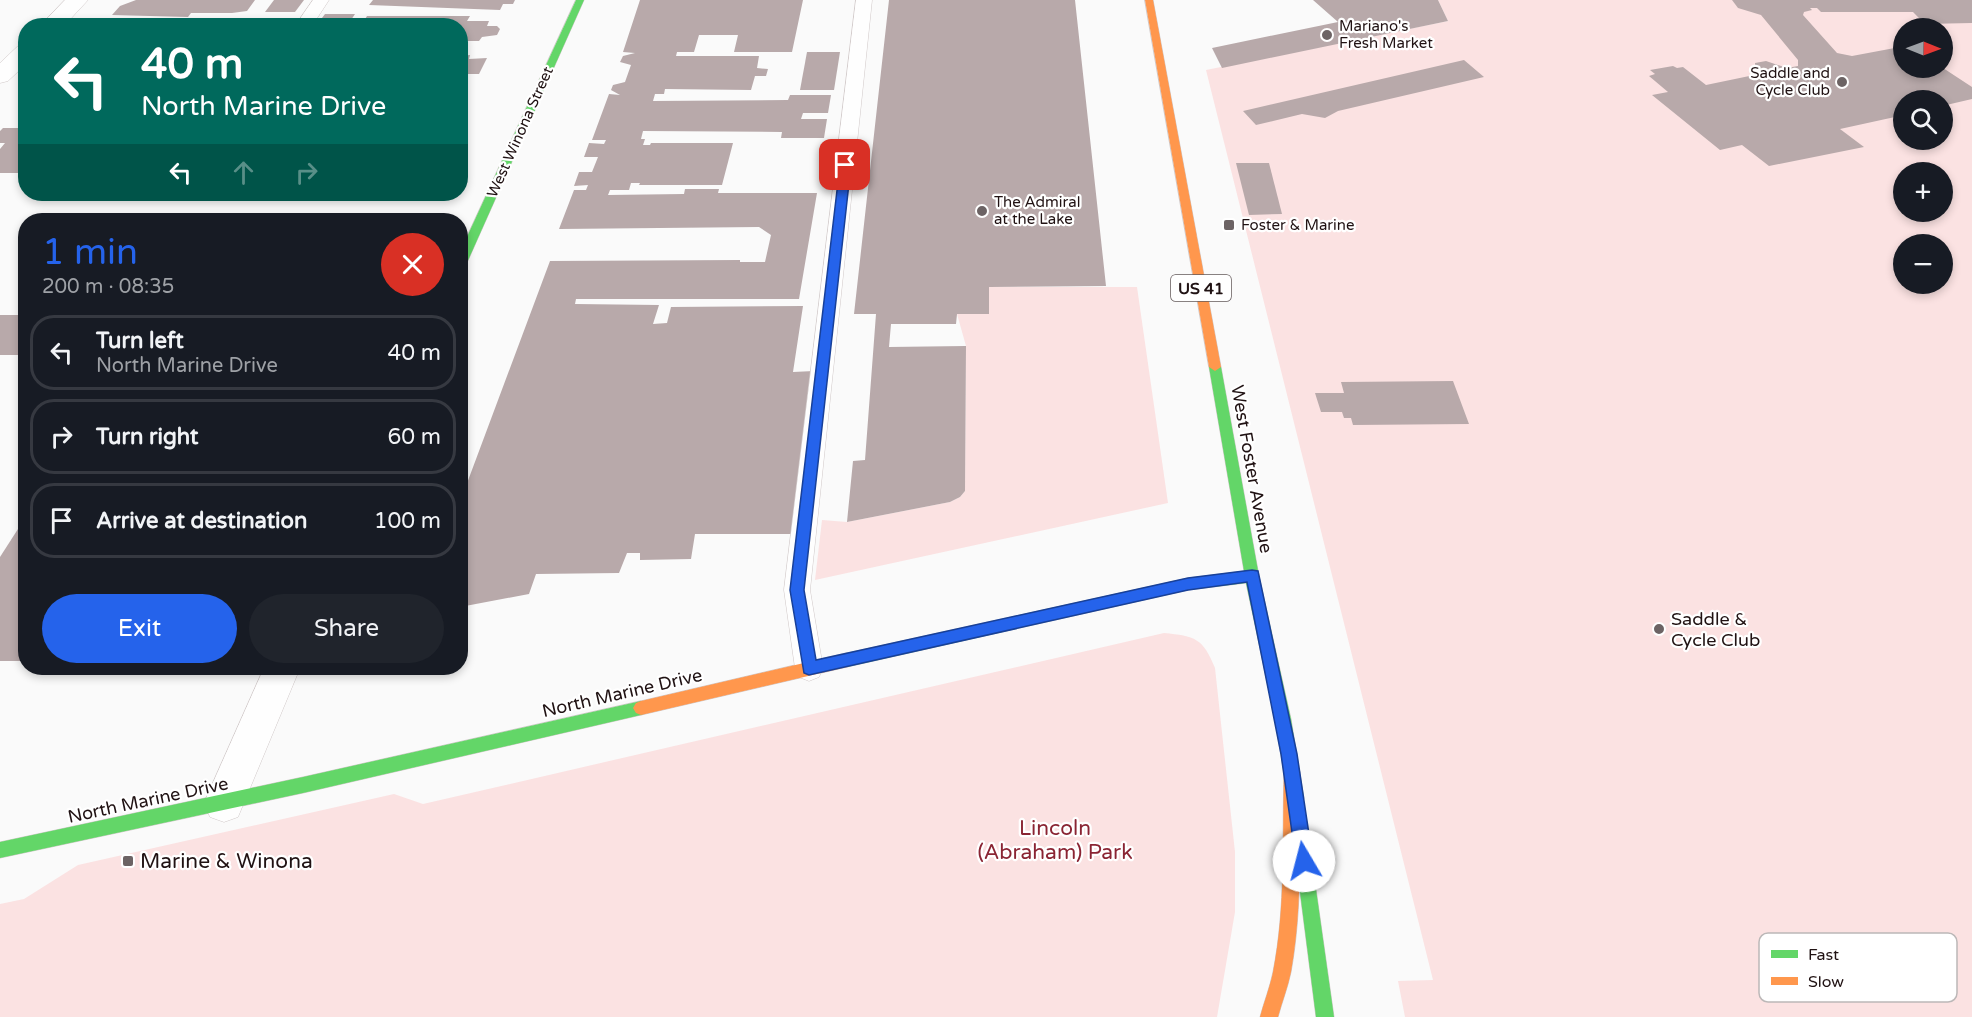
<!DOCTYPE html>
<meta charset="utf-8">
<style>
:root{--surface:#171b24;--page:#20242c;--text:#f1f3f6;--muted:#9ea1a6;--line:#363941;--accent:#2563eb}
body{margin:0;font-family:"Varela Round",sans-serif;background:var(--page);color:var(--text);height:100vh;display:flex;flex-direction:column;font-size:22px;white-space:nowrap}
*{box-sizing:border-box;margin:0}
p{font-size:20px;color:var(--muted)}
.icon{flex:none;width:33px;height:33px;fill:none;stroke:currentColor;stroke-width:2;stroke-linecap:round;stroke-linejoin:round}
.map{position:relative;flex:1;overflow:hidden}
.sheet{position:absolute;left:18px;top:213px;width:450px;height:462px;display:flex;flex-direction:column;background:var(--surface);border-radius:24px;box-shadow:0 3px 9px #0003}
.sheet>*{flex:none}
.guide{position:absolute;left:18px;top:18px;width:450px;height:183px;border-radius:24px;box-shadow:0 3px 9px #0003;background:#00695c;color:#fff;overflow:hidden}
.needle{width:39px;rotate:91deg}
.buttons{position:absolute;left:1893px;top:18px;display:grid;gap:12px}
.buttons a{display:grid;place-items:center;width:60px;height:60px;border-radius:50%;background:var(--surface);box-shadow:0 3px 9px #0003;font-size:30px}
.pin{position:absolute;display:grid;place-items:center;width:51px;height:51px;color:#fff;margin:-26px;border-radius:12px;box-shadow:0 3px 9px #0006}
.me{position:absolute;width:66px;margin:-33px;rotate:352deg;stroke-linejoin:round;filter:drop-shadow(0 0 4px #0008)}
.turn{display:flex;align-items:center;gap:21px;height:126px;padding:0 24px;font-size:27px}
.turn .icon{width:78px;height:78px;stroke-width:2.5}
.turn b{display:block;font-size:42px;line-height:51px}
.lanes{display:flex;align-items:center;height:57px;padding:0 24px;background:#0003;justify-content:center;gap:30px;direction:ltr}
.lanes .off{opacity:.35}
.round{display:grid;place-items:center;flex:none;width:63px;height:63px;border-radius:32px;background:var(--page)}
.summary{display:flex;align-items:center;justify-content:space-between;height:102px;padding:0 24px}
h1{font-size:36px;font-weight:600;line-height:45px;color:var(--accent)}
.action{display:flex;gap:12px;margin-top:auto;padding:12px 24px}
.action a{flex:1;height:69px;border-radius:36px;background:var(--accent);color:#fff;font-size:24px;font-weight:600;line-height:69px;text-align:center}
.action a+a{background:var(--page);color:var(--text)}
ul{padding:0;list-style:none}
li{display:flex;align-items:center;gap:18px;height:75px;margin:0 12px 9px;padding:0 12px;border:3px solid var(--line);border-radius:24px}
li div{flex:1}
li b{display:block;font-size:22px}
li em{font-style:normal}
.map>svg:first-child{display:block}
.green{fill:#fbe2e2;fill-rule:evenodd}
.building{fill:#b8a9aa}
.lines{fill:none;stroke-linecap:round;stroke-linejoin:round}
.lane-casing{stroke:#d0c8c8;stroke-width:1}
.street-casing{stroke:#d0c8c8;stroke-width:1}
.fast-casing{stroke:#d0c8c8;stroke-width:1}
.slow-casing{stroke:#d0c8c8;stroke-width:1}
.lane{fill:#fefefe;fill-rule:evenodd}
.street{fill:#fefefe;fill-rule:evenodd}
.fast{fill:#63d668;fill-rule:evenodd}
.slow{fill:#ff974d;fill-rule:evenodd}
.route{fill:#2563eb;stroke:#184099;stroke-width:1.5}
.poi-dot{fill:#6c6364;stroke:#fff;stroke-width:2}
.labels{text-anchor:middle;stroke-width:4.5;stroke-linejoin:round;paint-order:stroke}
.far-poi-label{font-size:15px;fill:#201213;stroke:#fff;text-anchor:start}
.far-street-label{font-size:15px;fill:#201213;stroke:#fff}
.shield{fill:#fff;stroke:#63595a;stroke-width:1.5}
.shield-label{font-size:16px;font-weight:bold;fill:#201213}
.street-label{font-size:18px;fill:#201213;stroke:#fff}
.poi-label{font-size:18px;fill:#201213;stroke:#fff;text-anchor:start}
.near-park-label{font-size:21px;fill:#8a2433;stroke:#fff}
.near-poi-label{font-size:21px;fill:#201213;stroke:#fff;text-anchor:start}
.key{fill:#fff;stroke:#bcb8b8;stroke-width:1.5}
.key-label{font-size:16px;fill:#201213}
</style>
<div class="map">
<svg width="1972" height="1017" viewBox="0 0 1972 1017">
<rect width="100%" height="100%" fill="#fafafa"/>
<g class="green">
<path d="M1438 0H1972V1017H1405L1398 981 1433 980 1206 70 1448 21ZM1904 28H1942V68H1904ZM1904 100H1942V140H1904ZM1904 172H1942V212H1904ZM1904 244H1942V284H1904Z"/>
<path d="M989 287H1137L1168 503 815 580 822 520 847 522 950 502 960 497 965 491 966 346 957 314H989Z"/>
<path d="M1164 633C1195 636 1203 638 1215 668L1235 852V912L1217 1017H0V904L24 899 78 865 394 794 423 804Z"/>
</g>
<g class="building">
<path d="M136 0H255L247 11 232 13H191L188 17 112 15 120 6Z"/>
<path d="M274 0H304L295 12H265Z"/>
<path d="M373 0H515L513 4H503L500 10 369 5Z"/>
<path d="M640 0H803L792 52H734L738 35H699L694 52H677L676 56H759L757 68 768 69 766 76H755L751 90 665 89 664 94H655L653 101 788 100 790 95H831L828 113H803L801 119H827L824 138H781L782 132 643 131 641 139H645L643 145H650L651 143H733L722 185H639L640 183H631L629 190H610L608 195 684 194 685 189H719L718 193H817L799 299H576L575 304 659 305 653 324 667 323 671 307 803 306 793 372 814 371 792 534H695L691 559 640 560V553H627L619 573 536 574 529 594 460 607V502L550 261 740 260V262H765L771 235 759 227 559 229 574 190H586L588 185 574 186 579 172H592L598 157H584L589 143 604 144 606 140H592L609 94 620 95 611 90 613 85 625 82 631 65 620 62 623 56 635 53 623 52Z"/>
<path d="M889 0H1075L1106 286 989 287V314H957L956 324H891L889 347 966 346 965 491 960 497 950 502 847 522 853 461 865 460 876 314H854Z"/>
<path d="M1313 0H1438L1448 21 1222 68 1212 48 1338 22Z"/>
<path d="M1732 0H1972V23L1925 24 1913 12H1821L1817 8H1810L1812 10 1804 12 1803 15 1837 53 1852 56 1900 47 1904 50V68H1943L1972 87V99L1942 106V100H1904V115L1840 129 1864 147 1769 166 1742 145 1720 150 1652 95 1668 92 1649 76 1655 74 1650 70 1673 66 1677 68 1683 67 1706 85 1759 74 1755 71V63L1766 61 1787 68 1798 66V60L1761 15 1738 8Z"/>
<path d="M325 14H355L347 26H316Z"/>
<path d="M367 16H470L467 21H489L487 26H497L500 29 497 35 482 37 479 41H460V26H361Z"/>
<path d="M807 52H840L834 90H800Z"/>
<path d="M470 55 469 59 487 58 479 74H462L460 77V56Z"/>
<path d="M1464 60 1484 77 1338 111 1325 118 1302 114 1256 125 1243 111Z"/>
<path d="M24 124H26V173H0V149L5 143H0V131L3 128H20Z"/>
<path d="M1236 163H1269L1282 214 1249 215Z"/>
<rect x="0" y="315" width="26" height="40"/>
<path d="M1453 381 1469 424 1353 425 1351 418H1344L1342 412H1321L1315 393H1344L1341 382Z"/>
<path d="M18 529H26V661H0V557Z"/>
</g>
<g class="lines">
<defs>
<g id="lane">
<path d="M313 0H329L312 26H295Z"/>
<path d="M856 0H872L810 590 823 668 819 677 809 681 799 677 795 668 784 590Z"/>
</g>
<g id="street">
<path d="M65 0H88L64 26H40Z"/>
<path d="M26 44V64L8 81 0 83V63L18 46Z"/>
<path d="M264 668H300L238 817 224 822 210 817 204 803Z"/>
</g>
<g id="fast">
<path d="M576 0H584L466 265 460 269V252Z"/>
<path d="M1215 363 1221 367 1259 576 1291 719 1304 798 1302 804 1296 806 1290 804 1288 798 1275 719 1246 583 1188 590 847 667 842 665 840 660 842 655 847 653 1188 578 1244 571 1209 367Z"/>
<path d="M641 701 646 703 649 708 646 713 641 715 303 793 0 858V842L303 777Z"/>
<path d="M1304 853 1310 855 1312 861 1334 1017H1316L1296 861 1298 855Z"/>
</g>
<g id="slow">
<path d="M1145 0H1153L1221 367 1215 371 1209 367Z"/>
<path d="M847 653 852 655 854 660 852 665 847 667 641 715 636 713 633 708 636 703 641 701Z"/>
<path d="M1292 764 1298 767 1300 772C1299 838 1303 906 1291 972 1288 987 1282 1002 1278 1017H1260C1264 1002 1270 987 1273 972 1286 907 1282 838 1284 772L1286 767Z"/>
</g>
</defs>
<use href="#lane" class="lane-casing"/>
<use href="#street" class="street-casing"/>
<use href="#fast" class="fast-casing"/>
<use href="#slow" class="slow-casing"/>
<use href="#lane" class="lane"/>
<use href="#street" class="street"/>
<use href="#fast" class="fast"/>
<use href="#slow" class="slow"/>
</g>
<path class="route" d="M845 162 851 165 804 590 816 660 1188 578 1252 570 1258 571 1297 754 1313 861 1310 867 1304 870 1298 867 1296 861 1281 754 1247 582 1188 590 809 675 804 673 790 590 840 165Z"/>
<g class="poi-dot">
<circle cx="1327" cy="35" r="6"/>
<circle cx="1842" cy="82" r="6"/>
<circle cx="982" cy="211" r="6"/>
<rect x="1223" y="219" width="12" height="12" rx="3"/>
<circle cx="1659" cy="629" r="6"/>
<rect x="122" y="855" width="12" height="12" rx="3"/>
</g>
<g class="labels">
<g class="far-poi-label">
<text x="1339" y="31">Mariano's<tspan x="1339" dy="17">Fresh Market</tspan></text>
<text x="1830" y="78" text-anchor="end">Saddle and<tspan x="1830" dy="17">Cycle Club</tspan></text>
<text x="994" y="207">The Admiral<tspan x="994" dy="17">at the Lake</tspan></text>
<text x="1241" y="230">Foster &amp; Marine</text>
</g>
<g class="far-street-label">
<text transform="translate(520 132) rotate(-66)" y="5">West Winona Street</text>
</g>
<rect class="shield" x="1171" y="275" width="60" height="26" rx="4.5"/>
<g class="shield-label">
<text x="1201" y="294">US 41</text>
</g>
<g class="street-label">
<text transform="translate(1252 469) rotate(80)" y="6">West Foster Avenue</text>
<text transform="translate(622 693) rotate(-13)" y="6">North Marine Drive</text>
<text transform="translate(148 800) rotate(-12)" y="6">North Marine Drive</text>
</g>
<g class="poi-label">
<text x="1671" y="625">Saddle &amp;<tspan x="1671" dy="21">Cycle Club</tspan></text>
</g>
<g class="near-park-label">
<text x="1055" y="835">Lincoln<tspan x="1055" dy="24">(Abraham) Park</tspan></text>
</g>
<g class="near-poi-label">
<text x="140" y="868">Marine &amp; Winona</text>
</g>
</g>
<rect x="1759" y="933" width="198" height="69" rx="9" class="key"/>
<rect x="1771" y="950" width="27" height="8" fill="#63d668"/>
<rect x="1771" y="977" width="27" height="8" fill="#ff974d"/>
<g class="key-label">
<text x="1808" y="960">Fast</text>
<text x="1808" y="987">Slow</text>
</g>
</svg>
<div class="buttons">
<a><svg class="needle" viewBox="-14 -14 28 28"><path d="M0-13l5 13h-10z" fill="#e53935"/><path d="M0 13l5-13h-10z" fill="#9ea1a6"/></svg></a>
<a><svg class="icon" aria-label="search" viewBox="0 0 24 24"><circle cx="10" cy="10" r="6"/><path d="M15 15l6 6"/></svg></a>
<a>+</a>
<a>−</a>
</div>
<div class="pin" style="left:845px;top:165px;background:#d93025"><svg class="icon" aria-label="arrive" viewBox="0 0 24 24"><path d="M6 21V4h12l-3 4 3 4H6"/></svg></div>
<svg class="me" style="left:1304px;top:861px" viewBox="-20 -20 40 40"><circle r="19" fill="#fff"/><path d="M0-13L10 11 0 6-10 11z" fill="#2563eb"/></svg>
<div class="guide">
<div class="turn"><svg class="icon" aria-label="left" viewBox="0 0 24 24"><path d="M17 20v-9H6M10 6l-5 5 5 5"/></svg><div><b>40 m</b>North Marine Drive</div></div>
<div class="lanes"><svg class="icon" aria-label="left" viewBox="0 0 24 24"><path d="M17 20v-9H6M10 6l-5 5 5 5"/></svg><svg class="icon off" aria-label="ahead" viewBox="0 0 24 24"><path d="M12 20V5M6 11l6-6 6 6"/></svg><svg class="icon off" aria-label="right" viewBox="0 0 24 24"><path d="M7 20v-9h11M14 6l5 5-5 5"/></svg></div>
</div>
<section class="sheet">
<div class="summary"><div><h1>1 min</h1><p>200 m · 08:35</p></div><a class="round" style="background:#d93025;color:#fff"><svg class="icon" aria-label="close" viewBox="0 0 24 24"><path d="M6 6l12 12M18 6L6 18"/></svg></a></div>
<ul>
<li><svg class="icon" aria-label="left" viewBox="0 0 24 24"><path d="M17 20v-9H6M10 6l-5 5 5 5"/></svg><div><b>Turn left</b><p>North Marine Drive</p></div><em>40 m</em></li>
<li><svg class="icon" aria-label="right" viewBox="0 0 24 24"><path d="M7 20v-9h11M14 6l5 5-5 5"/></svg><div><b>Turn right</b></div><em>60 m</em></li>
<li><svg class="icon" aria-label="arrive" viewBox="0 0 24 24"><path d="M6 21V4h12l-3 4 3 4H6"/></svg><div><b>Arrive at destination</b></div><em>100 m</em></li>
</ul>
<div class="action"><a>Exit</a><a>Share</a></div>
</section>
</div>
